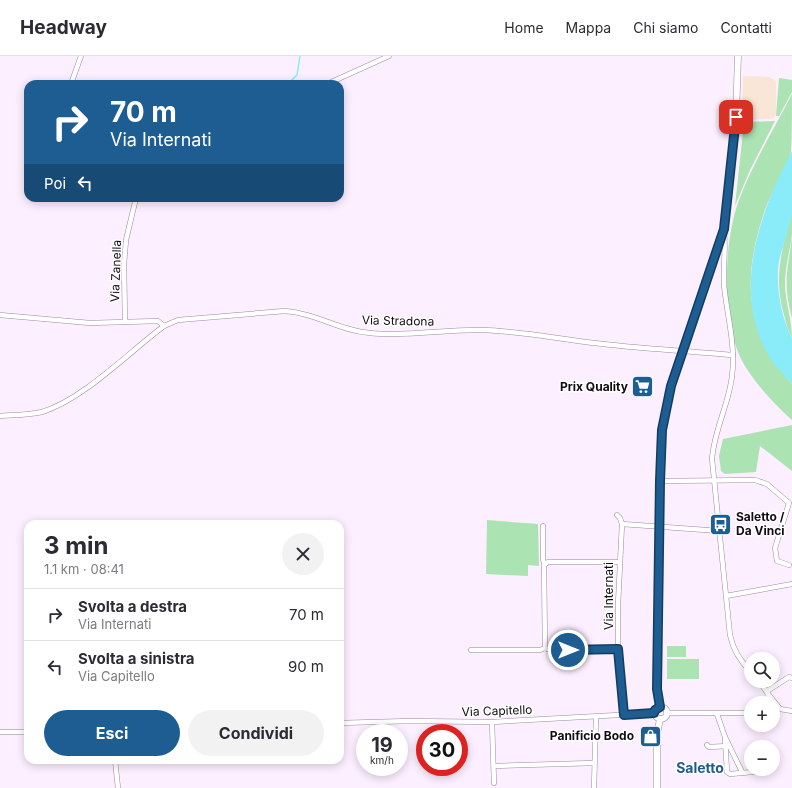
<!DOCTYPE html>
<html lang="it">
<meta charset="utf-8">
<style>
:root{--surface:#fff;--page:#f2f2f3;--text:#2b2b33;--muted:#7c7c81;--line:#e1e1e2;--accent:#1d5d92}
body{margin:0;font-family:Inter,sans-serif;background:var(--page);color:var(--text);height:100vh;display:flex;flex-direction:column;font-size:15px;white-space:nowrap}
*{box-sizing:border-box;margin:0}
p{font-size:13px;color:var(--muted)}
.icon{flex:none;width:22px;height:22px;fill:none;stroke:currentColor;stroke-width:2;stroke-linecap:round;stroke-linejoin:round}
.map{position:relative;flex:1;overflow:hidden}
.sheet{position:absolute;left:24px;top:464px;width:320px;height:244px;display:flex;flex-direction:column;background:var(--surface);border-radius:12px;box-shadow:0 2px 10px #0003}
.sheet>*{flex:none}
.top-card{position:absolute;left:24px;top:24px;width:320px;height:122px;border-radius:12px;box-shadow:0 2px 10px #0003;background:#1d5d92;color:#fff;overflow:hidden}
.buttons{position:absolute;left:744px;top:596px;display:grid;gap:8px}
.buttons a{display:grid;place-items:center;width:36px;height:36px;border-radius:50%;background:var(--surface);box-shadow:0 2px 10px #0003;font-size:20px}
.speed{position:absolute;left:356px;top:668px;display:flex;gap:8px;font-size:20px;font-weight:700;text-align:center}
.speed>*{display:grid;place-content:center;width:52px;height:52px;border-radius:50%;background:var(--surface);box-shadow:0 2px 10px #0003;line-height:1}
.speed small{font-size:10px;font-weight:400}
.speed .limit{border:6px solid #d22;background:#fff;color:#111}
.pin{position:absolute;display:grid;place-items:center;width:34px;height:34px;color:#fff;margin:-17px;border-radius:8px;box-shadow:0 2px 6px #0006}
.me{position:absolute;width:44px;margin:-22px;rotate:90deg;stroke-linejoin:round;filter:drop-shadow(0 0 3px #0008)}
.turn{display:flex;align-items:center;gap:14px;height:84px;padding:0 20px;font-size:18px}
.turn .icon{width:52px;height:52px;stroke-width:2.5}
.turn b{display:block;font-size:28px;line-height:34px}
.then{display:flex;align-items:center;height:38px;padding:0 20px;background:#0003;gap:8px;font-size:15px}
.round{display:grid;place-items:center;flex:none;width:42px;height:42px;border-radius:21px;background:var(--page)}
.headline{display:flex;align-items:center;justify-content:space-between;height:68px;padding:0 20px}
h1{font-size:24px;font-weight:700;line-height:30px}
.primary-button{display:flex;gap:8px;margin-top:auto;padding:8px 20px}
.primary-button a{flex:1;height:46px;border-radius:24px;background:var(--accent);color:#fff;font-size:16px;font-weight:700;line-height:46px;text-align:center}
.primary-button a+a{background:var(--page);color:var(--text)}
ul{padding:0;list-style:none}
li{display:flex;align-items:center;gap:12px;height:52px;padding:0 20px;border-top:1px solid var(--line)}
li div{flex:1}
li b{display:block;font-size:15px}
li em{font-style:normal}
header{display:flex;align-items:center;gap:24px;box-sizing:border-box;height:56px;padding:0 20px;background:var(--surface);border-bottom:1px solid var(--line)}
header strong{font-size:19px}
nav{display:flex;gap:22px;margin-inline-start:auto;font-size:14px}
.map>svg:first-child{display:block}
.commercial{fill:#fae6d7}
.green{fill:#abe3b3}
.water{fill:#8aebf9}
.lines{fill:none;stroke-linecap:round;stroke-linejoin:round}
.stream{stroke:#8aebf9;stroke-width:1.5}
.minor-casing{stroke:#9c89a0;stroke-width:5.5}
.major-casing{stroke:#9c89a0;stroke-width:7}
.minor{stroke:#fff;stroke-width:4.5}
.major{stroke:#fff;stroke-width:6}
.route-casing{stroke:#133c5f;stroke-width:10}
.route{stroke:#1d5d92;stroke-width:7}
.labels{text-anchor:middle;stroke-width:3;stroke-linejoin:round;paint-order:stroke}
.street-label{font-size:12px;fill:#120b13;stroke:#fff}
.poi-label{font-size:12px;font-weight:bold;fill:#120b13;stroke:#fff;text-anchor:end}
.quarter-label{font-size:14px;font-weight:bold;fill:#215a8b;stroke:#fff}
</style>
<header>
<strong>Headway</strong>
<nav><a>Home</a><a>Mappa</a><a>Chi siamo</a><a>Contatti</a></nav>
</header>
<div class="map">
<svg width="792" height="732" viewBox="0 0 792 732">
<rect width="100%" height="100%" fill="#fcefff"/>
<path class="commercial" d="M743 20 769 21 776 25V58L774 61 770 63 742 64Z"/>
<g class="green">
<path d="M779 22 792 24V36L779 60H776Z"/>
<path d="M792 38C792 51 792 87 791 96 785 116 772 135 765 154 742 220 744 275 792 328V364C774 348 746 318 738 296 722 255 724 184 739 144 753 107 774 73 792 38Z"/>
<path d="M775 65 750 114 735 150 744 66Z"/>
<path d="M792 156C792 163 792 171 792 178 790 195 785 210 785 227 785 246 792 263 792 282 788 275 786 267 784 259 773 221 782 193 792 156Z"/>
<path d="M792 182V262C783 227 787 216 792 182Z"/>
<path d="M792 369V415L760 390 756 416 725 418 721 415 719 400 723 383Z"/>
<path d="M487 464 538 468 539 510 528 509V520L486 518Z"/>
<rect x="667" y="590" width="19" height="11"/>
<rect x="667" y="603" width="32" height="20"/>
</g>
<path class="water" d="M792 95C792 115 792 137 792 157 789 172 784 187 780 201 774 224 781 262 792 282V328C783 318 772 307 766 295 732 230 761 154 792 95Z"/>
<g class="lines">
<path class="stream" d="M290 26 297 19 300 0"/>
<defs>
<g id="minor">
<path d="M71 28 81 0"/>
<path d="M327 28 389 0"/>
<path d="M724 175C726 193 723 211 724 229 727 259 736 290 732 320 729 348 714 374 712 403L730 579C733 594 740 605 751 616"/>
<path d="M0 259 90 267 158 265 164 270"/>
<path d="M125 266 124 208 126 184 136 142"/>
<path d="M0 360C14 359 29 359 42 356 84 343 129 296 164 270L178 264 285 255C316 257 340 275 370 277 407 281 445 273 482 274 523 275 563 284 603 288 646 293 689 295 733 299"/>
<path d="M660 425 755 424 767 428 789 447 775 492 777 505 789 509"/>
<path d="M617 459 620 462 622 468 618 549V593L624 659"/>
<path d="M622 468 720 475"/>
<path d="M543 470V504L545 508"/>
<path d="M726 540 792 528"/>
<path d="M545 592 544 509 548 506H618"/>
<path d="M471 594H540L545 592 550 594 618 593"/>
<path d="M759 625 768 638 766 647"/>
<path d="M767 635 789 621 792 622"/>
<path d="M768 638 780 653 792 655"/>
<path d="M667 657H751"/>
<path d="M717 658 725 681 742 716"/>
<path d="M492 666 494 727"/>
<path d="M340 667 409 665 492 666 655 657"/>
<path d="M0 676H28"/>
<path d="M725 681 727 716 730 718 764 715"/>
<path d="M707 689 709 691 728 690"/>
<path d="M115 704 118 732"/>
<path d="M494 710 594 707"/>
<path d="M594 732 596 661"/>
</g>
<g id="major">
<circle cx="661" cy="657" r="6"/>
<path d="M660 651 657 633 660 425 662 374 671 330 724 173 736 61 738 0"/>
<path d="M657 732V678L660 663"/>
</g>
</defs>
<use href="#minor" class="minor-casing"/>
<use href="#major" class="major-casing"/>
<use href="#minor" class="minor"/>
<use href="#major" class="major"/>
</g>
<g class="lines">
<defs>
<path id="route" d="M568 594 618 593 624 659 654 657 655 654 660 651 657 633 660 425 662 374 671 330 724 173 736 61"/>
</defs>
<use href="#route" class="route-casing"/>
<use href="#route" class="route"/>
</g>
<defs>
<symbol id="supermarket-square" viewBox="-11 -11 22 22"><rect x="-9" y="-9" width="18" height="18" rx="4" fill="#1d5d92" stroke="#fff"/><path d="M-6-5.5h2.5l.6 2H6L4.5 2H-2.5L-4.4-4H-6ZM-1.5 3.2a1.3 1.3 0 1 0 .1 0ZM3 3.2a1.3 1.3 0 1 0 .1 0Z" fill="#fff"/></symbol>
<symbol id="bus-square" viewBox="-11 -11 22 22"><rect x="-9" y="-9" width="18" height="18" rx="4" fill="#1d5d92" stroke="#fff"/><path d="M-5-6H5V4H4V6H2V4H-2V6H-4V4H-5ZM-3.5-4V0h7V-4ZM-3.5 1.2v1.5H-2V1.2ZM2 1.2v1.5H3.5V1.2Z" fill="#fff"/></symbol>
<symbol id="shop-square" viewBox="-11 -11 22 22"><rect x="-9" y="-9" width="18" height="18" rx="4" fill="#1d5d92" stroke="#fff"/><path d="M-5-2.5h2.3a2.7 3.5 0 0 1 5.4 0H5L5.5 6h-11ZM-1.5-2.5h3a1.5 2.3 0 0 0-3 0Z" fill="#fff"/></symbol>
</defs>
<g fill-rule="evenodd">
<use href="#supermarket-square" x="630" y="318" width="25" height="25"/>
<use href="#bus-square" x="708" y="456" width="25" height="25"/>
<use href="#shop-square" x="638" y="668" width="25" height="25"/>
</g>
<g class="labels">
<g class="street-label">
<text transform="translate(116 215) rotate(-88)" y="4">Via Zanella</text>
<text transform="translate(398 265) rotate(1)" y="4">Via Stradona</text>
<text transform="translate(609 540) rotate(-90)" y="4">Via Internati</text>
<text transform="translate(497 655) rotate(-2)" y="4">Via Capitello</text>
</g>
<g class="poi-label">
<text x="628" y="335">Prix Quality</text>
<text x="736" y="465" text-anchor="start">Saletto /<tspan x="736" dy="14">Da Vinci</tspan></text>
<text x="634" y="684">Panificio Bodo</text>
</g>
<g class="quarter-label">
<text x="700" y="717">Saletto</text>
</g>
</g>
</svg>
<div class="buttons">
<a><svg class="icon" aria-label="search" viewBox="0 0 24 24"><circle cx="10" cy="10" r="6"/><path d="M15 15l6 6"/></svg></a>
<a>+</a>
<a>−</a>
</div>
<div class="speed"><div>19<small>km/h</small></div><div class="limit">30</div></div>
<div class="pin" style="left:736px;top:61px;background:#d93025"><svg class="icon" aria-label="arrive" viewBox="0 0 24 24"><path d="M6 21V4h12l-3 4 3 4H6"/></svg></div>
<svg class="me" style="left:568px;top:594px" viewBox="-20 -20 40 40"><circle r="17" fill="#1d5d92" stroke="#fff" stroke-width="3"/><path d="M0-11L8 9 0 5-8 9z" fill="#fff"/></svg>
<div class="top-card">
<div class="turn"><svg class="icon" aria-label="right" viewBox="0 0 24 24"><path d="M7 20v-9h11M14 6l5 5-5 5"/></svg><div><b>70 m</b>Via Internati</div></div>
<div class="then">Poi<svg class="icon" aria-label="left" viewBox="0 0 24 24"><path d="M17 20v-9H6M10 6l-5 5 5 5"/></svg></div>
</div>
<section class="sheet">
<div class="headline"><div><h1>3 min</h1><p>1.1 km · 08:41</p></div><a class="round"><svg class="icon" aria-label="close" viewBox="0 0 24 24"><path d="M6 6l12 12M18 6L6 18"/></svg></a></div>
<ul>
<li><svg class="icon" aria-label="right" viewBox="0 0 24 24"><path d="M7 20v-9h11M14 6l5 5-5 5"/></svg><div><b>Svolta a destra</b><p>Via Internati</p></div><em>70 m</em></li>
<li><svg class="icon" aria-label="left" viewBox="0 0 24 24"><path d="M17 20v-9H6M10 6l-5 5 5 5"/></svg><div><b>Svolta a sinistra</b><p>Via Capitello</p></div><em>90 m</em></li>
</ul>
<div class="primary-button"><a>Esci</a><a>Condividi</a></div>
</section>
</div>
